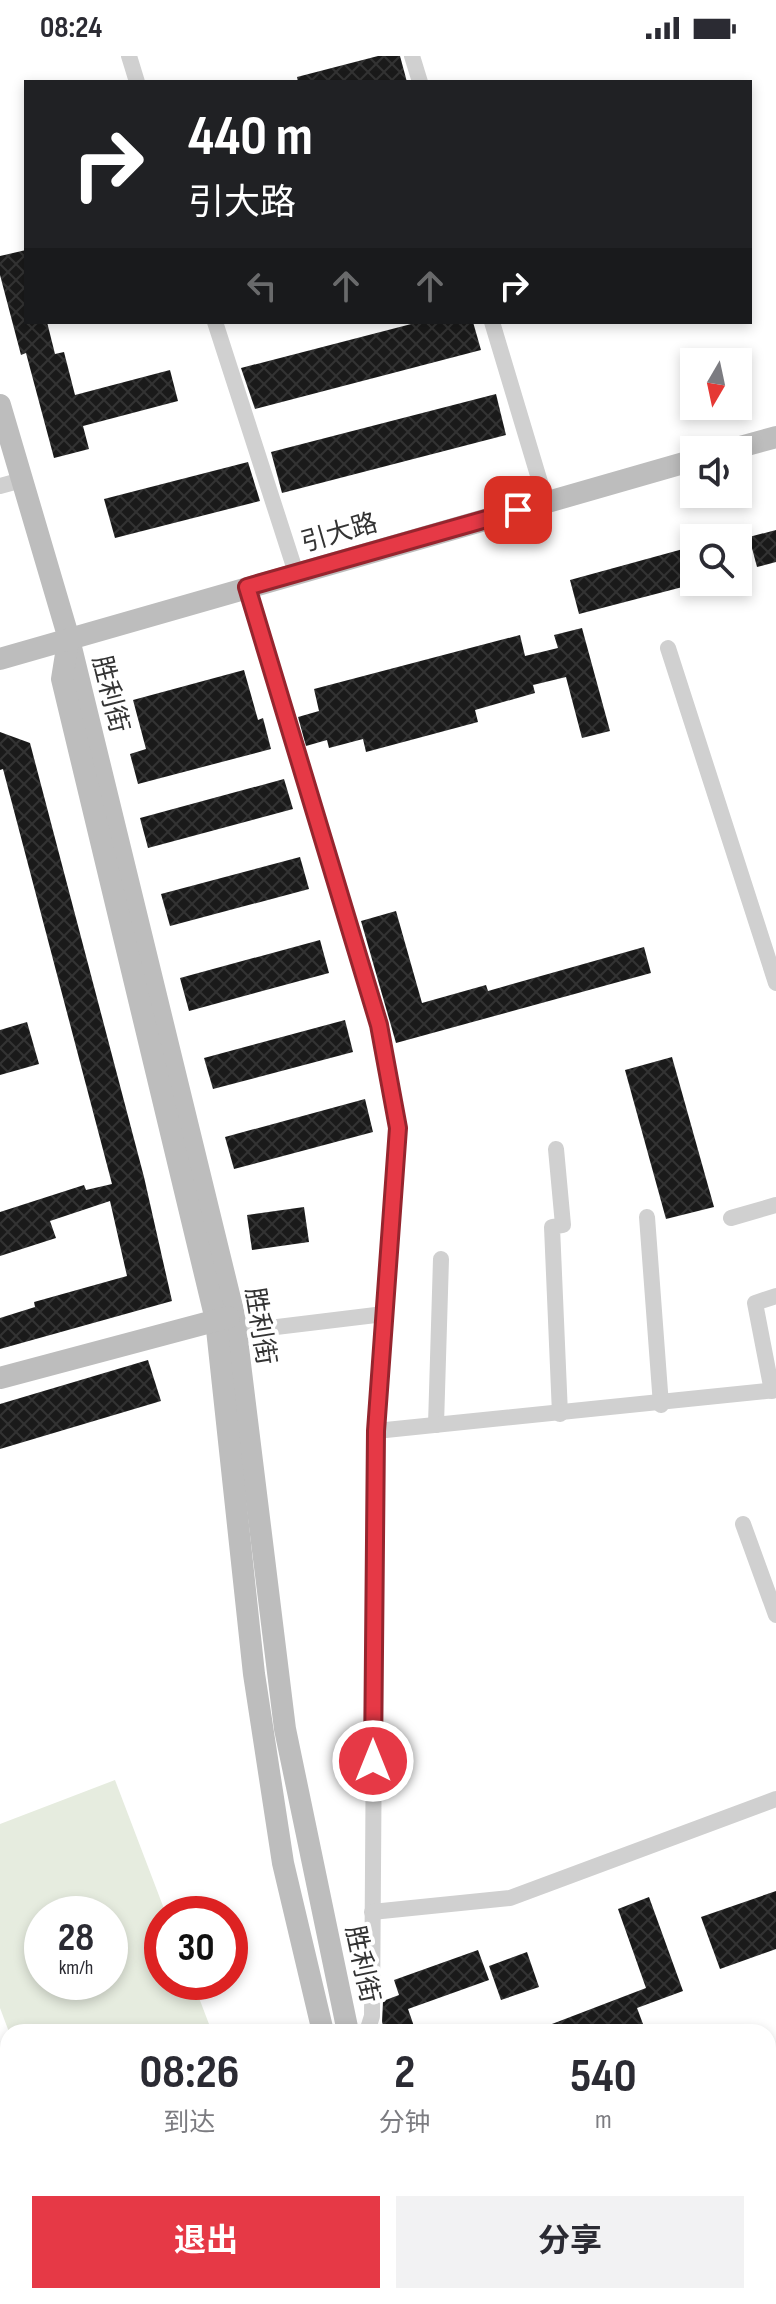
<!DOCTYPE html>
<html lang="zh">
<meta charset="utf-8">
<style>
:root{--surface:#fff;--page:#f2f2f3;--text:#2b2b33;--muted:#7c7c81;--accent:#e63946}
body{margin:0;font-family:"Sofia Sans Condensed","Noto Sans SC",sans-serif;background:var(--page);color:var(--text);height:100vh;display:flex;flex-direction:column;font-size:30px;white-space:nowrap}
*{box-sizing:border-box;margin:0}
p{font-size:26px;color:var(--muted)}
.icon{flex:none;width:44px;height:44px;fill:none;stroke:currentColor;stroke-width:2;stroke-linecap:round;stroke-linejoin:round}
.map{position:relative;flex:1;overflow:hidden}
.details{position:absolute;left:0px;top:1968px;width:776px;height:280px;display:flex;flex-direction:column;background:var(--surface);border-radius:24px 24px 0 0;box-shadow:0 4px 12px #0003}
.details>*{flex:none}
.banner{position:absolute;left:24px;top:24px;width:728px;height:244px;border-radius:0px;box-shadow:0 4px 12px #0003;background:#202124;color:#fff;overflow:hidden}
.needle{width:52px;rotate:189deg}
.controls{position:absolute;left:680px;top:292px;display:grid;gap:16px}
.controls a{display:grid;place-items:center;width:72px;height:72px;border-radius:0px;background:var(--surface);box-shadow:0 4px 12px #0003;font-size:40px}
.speed{position:absolute;left:24px;top:1840px;display:flex;gap:16px;font-size:40px;font-weight:700;text-align:center}
.speed>*{display:grid;place-content:center;width:104px;height:104px;border-radius:50%;background:var(--surface);box-shadow:0 4px 12px #0003;line-height:1}
.speed small{font-size:20px;font-weight:400}
.speed .limit{border:12px solid #d22;background:#fff;color:#111}
.pin{position:absolute;display:grid;place-items:center;width:68px;height:68px;color:#fff;margin:-34px;border-radius:16px;box-shadow:0 4px 12px #0006}
.me{position:absolute;width:88px;margin:-44px;rotate:0deg;stroke-linejoin:round;filter:drop-shadow(0 0 6px #0008)}
.turn{display:flex;align-items:center;gap:28px;height:168px;padding:0 32px;font-size:36px}
.turn .icon{width:104px;height:104px;stroke-width:2.5}
.turn b{display:block;font-size:56px;line-height:68px}
.lanes{display:flex;align-items:center;height:76px;padding:0 32px;background:#0003;justify-content:center;gap:40px;direction:ltr}
.lanes .off{opacity:.35}
.eta{display:flex;justify-content:space-evenly;align-items:center;height:136px;text-align:center}
.eta b{font-size:48px;font-weight:700;line-height:56px}
.action{display:flex;gap:16px;margin-top:auto;padding:16px 32px}
.action a{flex:1;height:92px;border-radius:0px;background:var(--accent);color:#fff;font-size:32px;font-weight:700;line-height:92px;text-align:center}
.action a+a{background:var(--page);color:var(--text)}
.status{display:flex;justify-content:space-between;align-items:center;height:56px;padding:0 40px;background:var(--surface);direction:ltr}
.status svg{height:22px;fill:currentColor}
.map>svg:first-child{display:block}
.pitch{fill:#e6ecdf;fill-rule:evenodd}
.building{fill:url(#building-cross-hatch)}
.lines{fill:none;stroke-linecap:round;stroke-linejoin:round}
.street{stroke:#d0d0d0;stroke-width:16}
.secondary{stroke:#bdbdbd;stroke-width:22}
.route-casing{stroke:#96252e;stroke-width:20}
.route{stroke:#e63946;stroke-width:14}
.labels{text-anchor:middle;stroke-width:8;stroke-linejoin:round;paint-order:stroke}
.street-label{font-size:26px;fill:#333;stroke:#fff}
</style>
<div class="status"><b>08:24</b><svg viewBox="0 0 49 12"><path d="M0 12V9h3v3zM5 12V6h3v6zM10 12V3h3v9zM15 12V0h3v12zM26 1h20v11H26zM47 4h2v5h-2z"/></svg></div>
<div class="map">
<svg width="776" height="2248" viewBox="0 0 776 2248">
<defs>
<pattern id="building-cross-hatch" width="8" height="8" patternUnits="userSpaceOnUse" patternTransform="scale(2)"><rect width="8" height="8" fill="#1a1a1a"/><path d="M0 0l8 8M0 8l8-8" fill="none" stroke="#333"/></pattern>
</defs>
<rect width="100%" height="100%" fill="#fff"/>
<path class="pitch" d="M115 1724 166 1858H162V1926H193L212 1976H9L0 1952V1768ZM42 1858H110V1926H42Z"/>
<g class="building">
<path d="M378 0H400L407 26H298L297 21Z"/>
<path d="M26 194V266H47L55 298 64 296 75 339 170 314 178 345 83 370 89 393 54 402 26 297 21 299 0 219V200Z"/>
<path d="M419 266H473L481 294 255 353 241 312Z"/>
<path d="M496 338 506 379 282 437 271 396Z"/>
<path d="M248 406 260 445 115 482 104 443Z"/>
<path d="M776 474V506L757 511 749 481Z"/>
<path d="M694 490V528L579 558 570 524Z"/>
<path d="M582 572 610 675 582 682 566 621 533 629 535 637 475 654 478 666 366 696 363 683 329 692 327 684 306 690 298 661 319 655 314 633 520 579 525 600 558 592 554 579Z"/>
<path d="M244 614 258 664 263 662 271 693 138 728 130 698 146 693 133 644Z"/>
<path d="M0 676 30 687 144 1121 172 1245 0 1293V1262L35 1251 34 1246 127 1220 110 1145 50 1165 56 1182 0 1200V1156L84 1129 86 1134 112 1128 3 713 0 714Z"/>
<path d="M284 723 293 753 148 792 140 762Z"/>
<path d="M300 801 309 833 170 870 161 838Z"/>
<path d="M396 855 422 947 486 929 488 935 644 891 651 917 396 987 361 865Z"/>
<path d="M320 884 329 917 189 955 180 922Z"/>
<path d="M345 964 353 996 213 1033 204 1002Z"/>
<path d="M27 966 39 1008 0 1019V974Z"/>
<path d="M672 1001 714 1151 666 1163 625 1014Z"/>
<path d="M365 1043 373 1076 234 1113 225 1081Z"/>
<path d="M304 1151 309 1186 252 1194 247 1159Z"/>
<path d="M148 1304 161 1345 0 1393V1348Z"/>
<path d="M776 1835V1893L720 1913 701 1861Z"/>
<path d="M649 1841 683 1935 637 1952 643 1968 622 1976H531L646 1932 618 1853Z"/>
<path d="M478 1894 489 1924 408 1953 416 1976H385L382 1966 383 1945 399 1939 394 1924Z"/>
<path d="M527 1896 539 1931 501 1944 489 1910Z"/>
</g>
<g class="lines">
<g class="street">
<path d="M129 0 137 26"/>
<path d="M412 0 420 26"/>
<path d="M215 266 296 517"/>
<path d="M492 266 546 446"/>
<path d="M0 430 22 424"/>
<path d="M247 531 379 969 398 1072 376 1375 372 1960 367 1976"/>
<path d="M668 592 776 927"/>
<path d="M556 1093 563 1169 552 1171 560 1358"/>
<path d="M647 1161 661 1349"/>
<path d="M731 1162 776 1149"/>
<path d="M236 1276 384 1258"/>
<path d="M772 1335 755 1247 776 1240"/>
<path d="M436 1369 441 1203"/>
<path d="M376 1375 776 1334"/>
<path d="M743 1468 776 1559"/>
<path d="M372 1856 510 1842 776 1743"/>
<path d="M768 2171 776 2168"/>
<path d="M571 2248 591 2240"/>
</g>
<g class="secondary">
<path d="M0 349 69 583 234 1259 285 1673 348 1976"/>
<path d="M729 394 776 381"/>
<path d="M67 592 62 623 216 1264 254 1618 283 1807 323 1976"/>
<path d="M0 603 694 404"/>
<path d="M0 1322 229 1261"/>
<path d="M400 2240 402 2248"/>
<path d="M418 2240 420 2248"/>
</g>
</g>
<g class="lines">
<defs>
<path id="route" d="M373 1705 376 1375 398 1072 379 969 247 531 518 454"/>
</defs>
<use href="#route" class="route-casing"/>
<use href="#route" class="route"/>
</g>
<g class="labels">
<g class="street-label">
<text transform="translate(339 476) rotate(-16)" y="9">引大路</text>
<text transform="translate(111 638) rotate(76)" y="9">胜利街</text>
<text transform="translate(261 1270) rotate(81)" y="9">胜利街</text>
<text transform="translate(363 1908) rotate(78)" y="9">胜利街</text>
</g>
</g>
</svg>
<div class="controls">
<a><svg class="needle" viewBox="-14 -14 28 28"><path d="M0-13l5 13h-10z" fill="#e53935"/><path d="M0 13l5-13h-10z" fill="#7c7c81"/></svg></a>
<a><svg class="icon" aria-label="sound" viewBox="0 0 24 24"><path d="M4 9h4l5-4v14l-5-4H4zM17 9q2 3 0 6"/></svg></a>
<a><svg class="icon" aria-label="search" viewBox="0 0 24 24"><circle cx="10" cy="10" r="6"/><path d="M15 15l6 6"/></svg></a>
</div>
<div class="speed"><div>28<small>km/h</small></div><div class="limit">30</div></div>
<div class="pin" style="left:518px;top:454px;background:#d93025"><svg class="icon" aria-label="arrive" viewBox="0 0 24 24"><path d="M6 21V4h12l-3 4 3 4H6"/></svg></div>
<svg class="me" style="left:373px;top:1705px" viewBox="-20 -20 40 40"><circle r="17" fill="#e63946" stroke="#fff" stroke-width="3"/><path d="M0-11L8 9 0 5-8 9z" fill="#fff"/></svg>
<div class="banner">
<div class="turn"><svg class="icon" aria-label="right" viewBox="0 0 24 24"><path d="M7 20v-9h11M14 6l5 5-5 5"/></svg><div><b>440 m</b>引大路</div></div>
<div class="lanes"><svg class="icon off" aria-label="left" viewBox="0 0 24 24"><path d="M17 20v-9H6M10 6l-5 5 5 5"/></svg><svg class="icon off" aria-label="ahead" viewBox="0 0 24 24"><path d="M12 20V5M6 11l6-6 6 6"/></svg><svg class="icon off" aria-label="ahead" viewBox="0 0 24 24"><path d="M12 20V5M6 11l6-6 6 6"/></svg><svg class="icon" aria-label="right" viewBox="0 0 24 24"><path d="M7 20v-9h11M14 6l5 5-5 5"/></svg></div>
</div>
<section class="details">
<div class="eta">
<div><b>08:26</b><p>到达</p></div>
<div><b>2</b><p>分钟</p></div>
<div><b>540</b><p>m</p></div>
</div>
<div class="action"><a>退出</a><a>分享</a></div>
</section>
</div>
